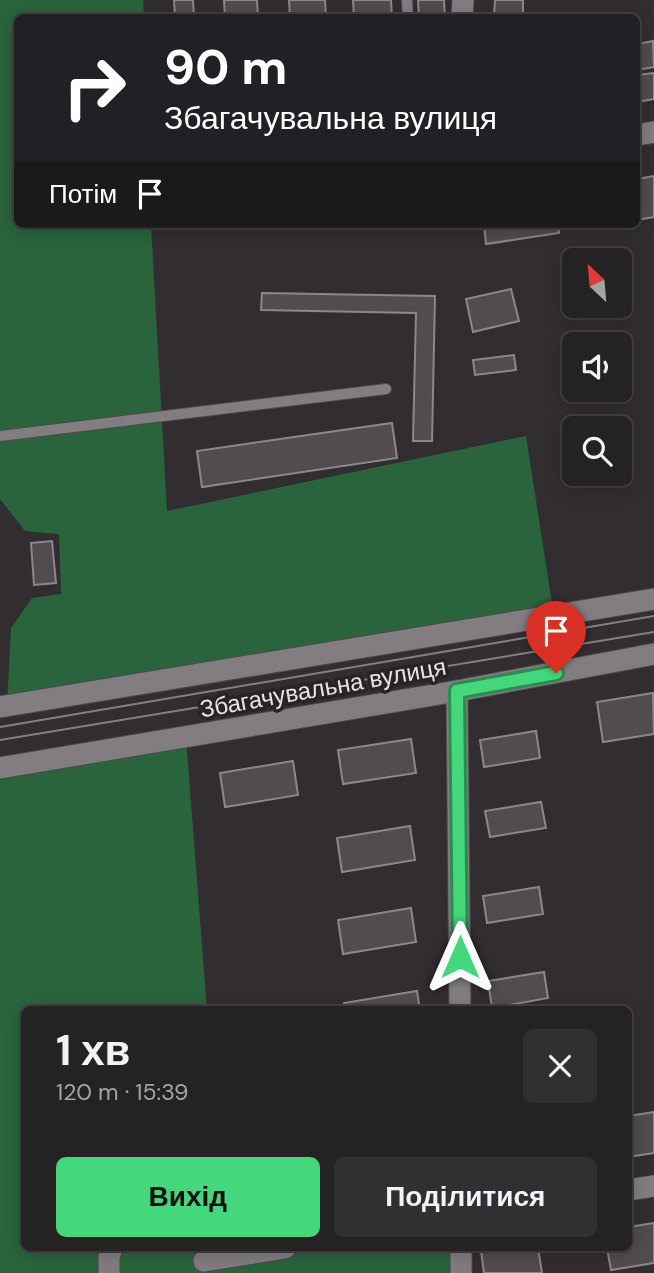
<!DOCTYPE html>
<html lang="uk">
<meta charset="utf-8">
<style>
:root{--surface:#252224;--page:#312f31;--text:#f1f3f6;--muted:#a3a4a6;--line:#423f41;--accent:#44d77b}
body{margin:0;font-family:"DM Sans",sans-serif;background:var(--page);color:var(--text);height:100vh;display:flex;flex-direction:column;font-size:26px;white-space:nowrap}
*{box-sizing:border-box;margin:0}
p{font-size:23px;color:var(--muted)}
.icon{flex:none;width:38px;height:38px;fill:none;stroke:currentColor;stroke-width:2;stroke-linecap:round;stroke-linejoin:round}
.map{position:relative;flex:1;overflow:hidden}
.drawer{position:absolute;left:21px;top:1006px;width:611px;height:245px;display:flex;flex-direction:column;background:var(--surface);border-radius:10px;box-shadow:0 4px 18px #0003,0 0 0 2px var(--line)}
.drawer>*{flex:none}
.guide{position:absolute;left:14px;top:14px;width:626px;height:214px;border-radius:10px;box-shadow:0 4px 18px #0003,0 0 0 2px var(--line);background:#202124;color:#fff;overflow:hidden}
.needle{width:46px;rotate:334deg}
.buttons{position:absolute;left:562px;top:248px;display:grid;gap:14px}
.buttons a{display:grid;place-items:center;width:70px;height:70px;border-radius:10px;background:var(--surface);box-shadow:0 4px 18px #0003,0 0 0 2px var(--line);font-size:35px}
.pin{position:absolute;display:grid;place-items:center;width:60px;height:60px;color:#fff;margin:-72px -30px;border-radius:50% 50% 50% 0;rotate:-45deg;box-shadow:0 0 7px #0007}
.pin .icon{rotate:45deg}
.me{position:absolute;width:77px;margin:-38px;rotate:0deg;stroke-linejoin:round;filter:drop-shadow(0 0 5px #0008)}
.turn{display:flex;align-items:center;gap:24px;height:147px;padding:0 35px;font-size:32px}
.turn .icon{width:91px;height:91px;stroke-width:2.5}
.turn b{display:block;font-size:49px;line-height:60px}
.then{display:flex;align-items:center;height:66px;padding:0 35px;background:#0003;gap:14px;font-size:26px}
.round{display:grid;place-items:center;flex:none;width:74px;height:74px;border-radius:10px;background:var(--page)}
.overview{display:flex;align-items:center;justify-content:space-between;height:119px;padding:0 35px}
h1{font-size:42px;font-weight:700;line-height:52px}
.primary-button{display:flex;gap:14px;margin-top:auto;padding:14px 35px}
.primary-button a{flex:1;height:80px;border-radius:10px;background:var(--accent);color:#111;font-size:28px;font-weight:700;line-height:80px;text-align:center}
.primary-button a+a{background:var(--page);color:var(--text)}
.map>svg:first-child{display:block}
.green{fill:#29643c}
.building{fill:#504c4f;stroke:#8b878a;stroke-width:2}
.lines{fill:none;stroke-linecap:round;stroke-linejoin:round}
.service-casing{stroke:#4e4b4e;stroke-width:12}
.minor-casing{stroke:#4e4b4e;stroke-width:23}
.service{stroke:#817d80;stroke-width:10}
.minor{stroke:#817d80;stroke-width:21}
.tram{stroke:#838083;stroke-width:2}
.route-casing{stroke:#2c8c50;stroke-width:18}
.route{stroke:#44d77b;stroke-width:12}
.labels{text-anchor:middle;stroke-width:7;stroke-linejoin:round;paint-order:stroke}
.street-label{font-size:24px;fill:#e6e4e6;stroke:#272326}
</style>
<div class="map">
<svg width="654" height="1273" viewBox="0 0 654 1273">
<rect width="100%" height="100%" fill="#312d30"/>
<g class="green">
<path d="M0 0H143L144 17 18 18V224H151L167 511 526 436 554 616 7 706 11 628 32 598 61 594 59 534 25 531 0 499Z"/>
<path d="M186 738 207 1010H24V1248H461V1273H0V768Z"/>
</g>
<g class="building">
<path d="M174 0H193L194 18H175Z"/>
<path d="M224 0H257L258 18H225Z"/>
<path d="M289 0H325L326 18H290Z"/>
<path d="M353 0H391L392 18H354Z"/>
<path d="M418 0H444L445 18H419Z"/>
<path d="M495 0H523V16H494Z"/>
<path d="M653 41 654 67 637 70V44Z"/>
<path d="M654 73V99L637 102V75Z"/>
<path d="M654 176V217L637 220V179Z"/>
<path d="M484 224H558L559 233 486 244Z"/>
<path d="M511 289 519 321 473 332 466 299Z"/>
<path d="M262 293 435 296 432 441H413L416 313 261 310Z"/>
<path d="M514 355 516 370 475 375 473 360Z"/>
<path d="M392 423 397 458 202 487 197 451Z"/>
<path d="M52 541 56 583 34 585 31 543Z"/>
<path d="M653 693 654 734 603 742 597 702Z"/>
<path d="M536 731 540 758 484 767 480 740Z"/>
<path d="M411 739 416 773 343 784 338 750Z"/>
<path d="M293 761 298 795 225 807 220 773Z"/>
<path d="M541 802 546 828 490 837 485 811Z"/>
<path d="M410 826 415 860 342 872 337 838Z"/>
<path d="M539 887 543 914 487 923 483 896Z"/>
<path d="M411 908 416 942 343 954 338 920Z"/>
<path d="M544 972 548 998 492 1008 488 981Z"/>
<path d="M417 991 420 1010H345L344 1003Z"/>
<path d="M654 1112V1153L628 1157V1116Z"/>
<path d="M654 1223V1263L611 1270 607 1248H628V1227Z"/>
<path d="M501 1248H538L542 1273H484L481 1251Z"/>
</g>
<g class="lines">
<defs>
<g id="service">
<path d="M407 0 408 18"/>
<path d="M0 436 386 389"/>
</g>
<g id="minor">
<path d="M462 18 463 0"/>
<path d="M637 135 654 132"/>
<path d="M457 691 460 1010"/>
<path d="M0 707 654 599"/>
<path d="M0 768 457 691 654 654"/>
<path d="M628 1190 654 1186"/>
<path d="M204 1261 285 1248"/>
<path d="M109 1273V1257L112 1248"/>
<path d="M461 1273V1248"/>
</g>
</defs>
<use href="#service" class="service-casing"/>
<use href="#minor" class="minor-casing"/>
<use href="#service" class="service"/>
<use href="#minor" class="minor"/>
<g class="tram">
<path d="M0 727 654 616"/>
<path d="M0 740 654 632"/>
</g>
</g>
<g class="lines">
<defs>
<path id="route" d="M460 957 457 691 556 673"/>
</defs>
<use href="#route" class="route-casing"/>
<use href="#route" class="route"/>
</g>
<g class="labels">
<g class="street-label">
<text transform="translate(323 688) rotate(-10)" y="8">Збагачувальна вулиця</text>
</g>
</g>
</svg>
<div class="buttons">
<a><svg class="needle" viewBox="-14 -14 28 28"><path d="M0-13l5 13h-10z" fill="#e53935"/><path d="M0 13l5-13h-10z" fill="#a3a4a6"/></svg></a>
<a><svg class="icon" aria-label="sound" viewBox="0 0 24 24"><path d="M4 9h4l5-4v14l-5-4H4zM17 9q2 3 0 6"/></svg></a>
<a><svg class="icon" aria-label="search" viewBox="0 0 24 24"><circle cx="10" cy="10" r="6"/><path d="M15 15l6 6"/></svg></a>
</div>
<div class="pin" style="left:556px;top:673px;background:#d93025"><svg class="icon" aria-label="arrive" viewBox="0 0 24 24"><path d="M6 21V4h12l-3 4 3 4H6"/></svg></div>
<svg class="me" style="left:460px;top:957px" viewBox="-20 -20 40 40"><path d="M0-17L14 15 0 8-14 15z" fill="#44d77b" stroke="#fff" stroke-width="4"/></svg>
<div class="guide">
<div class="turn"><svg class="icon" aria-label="right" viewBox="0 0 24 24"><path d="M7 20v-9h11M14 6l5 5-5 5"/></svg><div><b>90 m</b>Збагачувальна вулиця</div></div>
<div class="then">Потім<svg class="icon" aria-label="arrive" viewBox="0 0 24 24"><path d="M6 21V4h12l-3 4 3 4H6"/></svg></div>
</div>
<section class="drawer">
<div class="overview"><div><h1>1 хв</h1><p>120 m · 15:39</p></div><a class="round"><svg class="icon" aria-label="close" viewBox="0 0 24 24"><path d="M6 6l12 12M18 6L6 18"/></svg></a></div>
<div class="primary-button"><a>Вихід</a><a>Поділитися</a></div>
</section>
</div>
